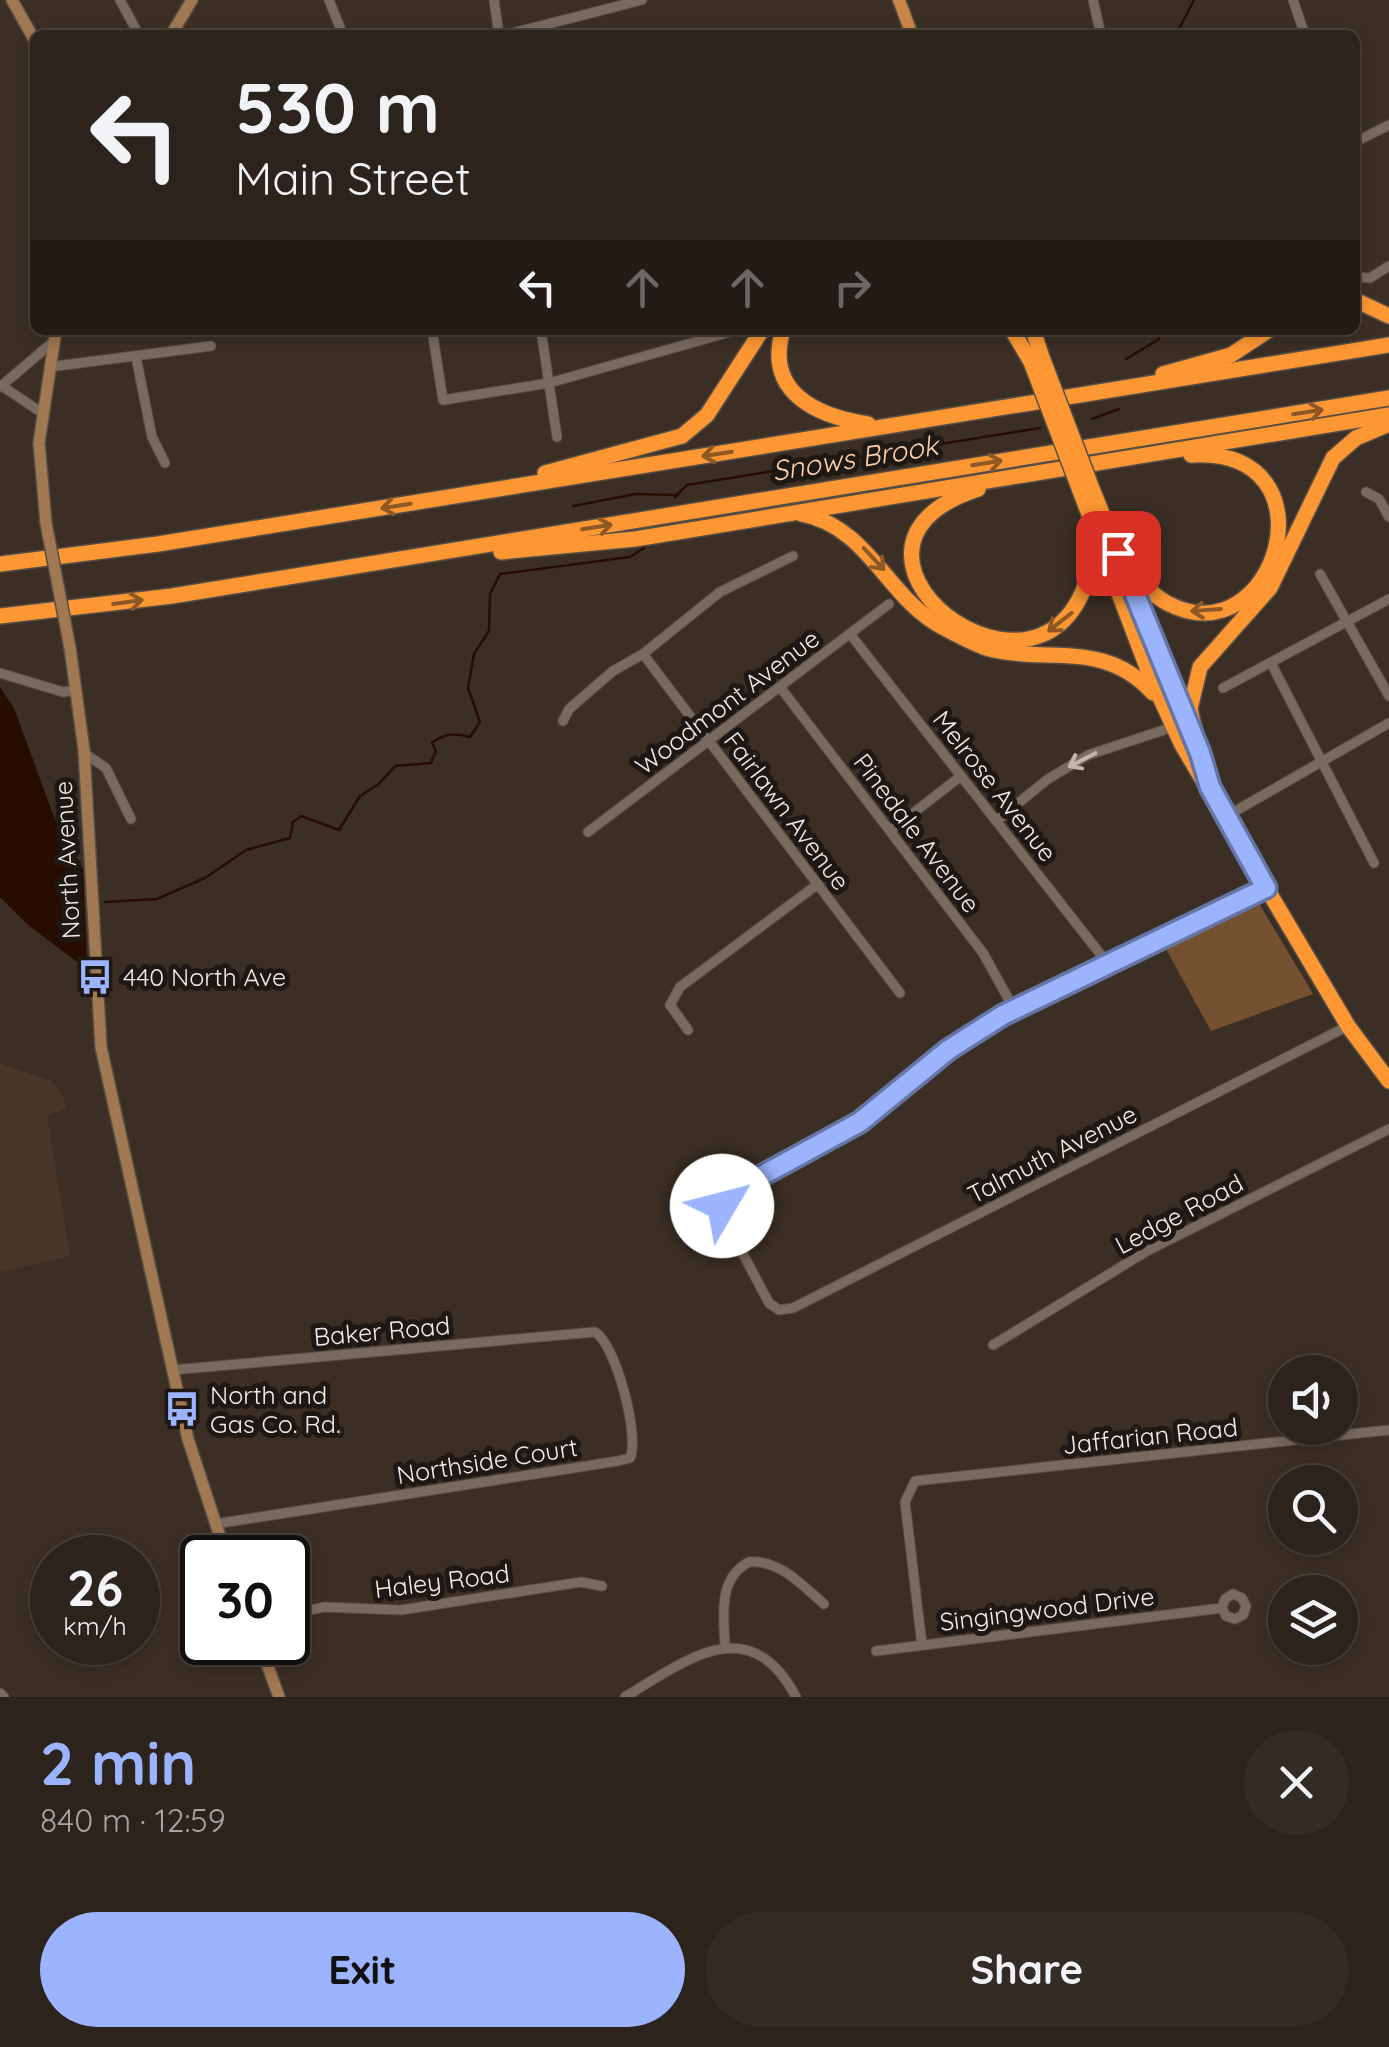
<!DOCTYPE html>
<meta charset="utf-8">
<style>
:root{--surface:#2c231c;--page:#342b25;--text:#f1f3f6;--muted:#a6a4a3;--line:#48403b;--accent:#9cb4fd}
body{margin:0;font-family:Quicksand,sans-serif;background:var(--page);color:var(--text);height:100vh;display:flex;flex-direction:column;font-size:38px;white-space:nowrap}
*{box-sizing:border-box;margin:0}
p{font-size:32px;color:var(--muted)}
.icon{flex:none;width:55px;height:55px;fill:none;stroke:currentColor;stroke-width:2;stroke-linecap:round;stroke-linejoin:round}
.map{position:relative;height:1697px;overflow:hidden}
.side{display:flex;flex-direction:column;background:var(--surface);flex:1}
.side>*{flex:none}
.banner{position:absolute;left:30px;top:30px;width:1330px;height:305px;border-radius:15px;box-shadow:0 5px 15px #0003,0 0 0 2px var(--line);background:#2c231c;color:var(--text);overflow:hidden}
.controls{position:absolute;left:1268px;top:1355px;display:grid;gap:20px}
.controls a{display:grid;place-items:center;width:90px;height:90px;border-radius:50%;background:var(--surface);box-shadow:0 5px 15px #0003,0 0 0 2px var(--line);font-size:50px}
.speed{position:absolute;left:30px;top:1535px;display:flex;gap:20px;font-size:50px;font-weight:700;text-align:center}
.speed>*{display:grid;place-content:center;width:130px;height:130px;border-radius:50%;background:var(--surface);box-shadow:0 5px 15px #0003,0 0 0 2px var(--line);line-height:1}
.speed small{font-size:25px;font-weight:400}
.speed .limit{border:5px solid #111;border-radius:15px;background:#fff;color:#111}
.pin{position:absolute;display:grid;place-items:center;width:85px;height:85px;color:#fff;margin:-42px;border-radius:20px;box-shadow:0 5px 15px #0006}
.me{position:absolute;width:110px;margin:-55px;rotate:53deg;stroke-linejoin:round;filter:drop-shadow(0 0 8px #0008)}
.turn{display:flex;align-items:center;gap:35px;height:210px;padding:0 40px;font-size:45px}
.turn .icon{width:130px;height:130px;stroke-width:2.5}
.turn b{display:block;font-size:70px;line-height:85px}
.lanes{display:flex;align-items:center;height:95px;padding:0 40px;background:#0003;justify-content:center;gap:50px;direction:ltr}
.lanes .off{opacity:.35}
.round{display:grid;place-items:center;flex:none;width:105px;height:105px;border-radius:52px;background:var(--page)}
.head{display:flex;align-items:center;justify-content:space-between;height:170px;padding:0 40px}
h1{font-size:60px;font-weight:800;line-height:75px;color:var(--accent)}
.primary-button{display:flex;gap:20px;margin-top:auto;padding:20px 40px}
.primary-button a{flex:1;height:115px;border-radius:60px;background:var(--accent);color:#111;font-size:40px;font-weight:800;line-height:115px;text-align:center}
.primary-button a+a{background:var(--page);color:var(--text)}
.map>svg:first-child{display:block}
.built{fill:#483729}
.green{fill:#765131}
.water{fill:#260d00}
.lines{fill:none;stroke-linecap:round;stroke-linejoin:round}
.stream{stroke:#260d00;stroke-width:2.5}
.street-casing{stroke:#594e45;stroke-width:11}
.secondary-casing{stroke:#594e45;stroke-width:14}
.primary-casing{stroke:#594e45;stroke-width:15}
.highway-casing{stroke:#594e45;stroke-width:18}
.street{stroke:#786a5f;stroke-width:9}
.secondary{stroke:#a07852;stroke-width:11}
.primary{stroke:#c88545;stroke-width:12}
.highway{stroke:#fd9733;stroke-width:15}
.secondary-bridge-casing{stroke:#594e45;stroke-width:14;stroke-linecap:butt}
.highway-bridge-casing{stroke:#594e45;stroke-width:18;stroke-linecap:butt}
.secondary-bridge{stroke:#a07852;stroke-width:11}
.highway-bridge{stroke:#fd9733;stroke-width:15}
.oneway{stroke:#8e5824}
.oneway2{stroke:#c2b7af}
.route-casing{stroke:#6575a4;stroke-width:25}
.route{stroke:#9cb4fd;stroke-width:18}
.labels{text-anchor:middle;stroke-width:10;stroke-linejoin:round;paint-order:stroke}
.street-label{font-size:25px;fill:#f4ebe5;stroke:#1e1814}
.poi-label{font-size:25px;fill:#f4ebe5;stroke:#1e1814;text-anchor:start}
.water-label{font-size:28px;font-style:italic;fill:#ffcfaa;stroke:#1e1814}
</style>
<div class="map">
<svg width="1389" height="1697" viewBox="0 0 1389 1697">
<rect width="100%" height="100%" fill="#3b2f25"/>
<path class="built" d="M0 1064 51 1081 63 1096 66 1108 47 1115 70 1256 0 1272Z"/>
<path class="green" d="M1260 905 1313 994 1211 1031 1166 949Z"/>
<path class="water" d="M0 687 14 708 54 817 83 869 87 963 77 962 28 925 0 897Z"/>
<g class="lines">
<g class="stream">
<path d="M1183 35 1179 29 1194 0"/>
<path d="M1126 359 1159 339 1161 330"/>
<path d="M1092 419 1119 409"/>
<path d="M675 497 687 485 1040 428"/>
<path d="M573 506 636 494 678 495"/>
<path d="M105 902 157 899 205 878 246 850 290 838 293 822 301 816 339 830 360 796 379 784 395 766 431 763 436 751 432 743C444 733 456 733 470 737L480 722 468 688 474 654 489 631 490 594 500 574 630 557 644 548"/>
</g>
<defs>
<g id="street">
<path d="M120 0 139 35"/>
<path d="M329 0 343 35"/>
<path d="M494 0 499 35"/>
<path d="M1093 0 1101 35"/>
<path d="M1293 0 1305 35"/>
<path d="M505 35 642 0"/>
<path d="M1355 142 1389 125"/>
<path d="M1355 277 1370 278 1389 266"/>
<path d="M432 330 443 400 549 383 737 330"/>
<path d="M541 330 557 437"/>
<path d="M136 357 152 437 165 463"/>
<path d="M49 367 211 346"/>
<path d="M2 386 42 413"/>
<path d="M0 387 53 342"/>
<path d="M1366 492 1379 499 1389 517"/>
<path d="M1320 574 1389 696"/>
<path d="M850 634 1108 964"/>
<path d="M643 654 900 993"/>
<path d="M1271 663 1374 863"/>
<path d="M0 673 63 692 76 690"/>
<path d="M780 687 983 953 1014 1009"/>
<path d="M1223 688 1389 599"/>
<path d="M563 721 569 709 613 671 643 654 720 592 793 556"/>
<path d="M84 753 106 768 131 819"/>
<path d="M1225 817 1389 723"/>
<path d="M996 821 1048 779 1088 755 1173 727"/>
<path d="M890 831 961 776"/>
<path d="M588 832 889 604"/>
<path d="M1266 888 1003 1015 948 1051 860 1121 727 1196 722 1204 724 1218 769 1303 779 1310 793 1308 1348 1026"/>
<path d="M688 1030 670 1005 680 987 818 884"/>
<path d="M993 1345 1147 1251 1389 1129"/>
<path d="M172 1370 595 1332C616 1344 640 1437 630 1458L618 1461 215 1524"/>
<path d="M288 1615 324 1607 401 1610 581 1582 602 1586"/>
<path d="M922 1645 905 1502 915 1481 1389 1430"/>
<path d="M725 1647C724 1616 717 1579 749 1562 779 1559 803 1586 824 1604"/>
<path d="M876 1651 1222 1608 1226 1616 1235 1619 1243 1615 1246 1606 1242 1598 1233 1594 1225 1599 1222 1608"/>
<path d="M0 1693 4 1697"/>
<path d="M625 1697C686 1660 750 1609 796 1697"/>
</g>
<g id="secondary">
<path d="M12 0 35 41"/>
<path d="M171 35 192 0"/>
<path d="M46 523 39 443 56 330"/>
<path d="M70 648 84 750 101 1047 188 1439 227 1558"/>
<path d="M259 1642 279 1697"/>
</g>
<path id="primary" d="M899 0 912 35"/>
<g id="highway">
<path d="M1355 300 1389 316"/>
<path d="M783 330C764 392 816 416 868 424"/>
<path d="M1012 330 1031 362"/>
<path d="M1033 330 1043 360"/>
<path d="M1163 374 1231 355 1269 330"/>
<path d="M545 473 682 436 707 415 762 330"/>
<path d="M1091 486 1188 727"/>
<path d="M1079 488 1151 678 1182 745 1348 1026 1389 1081"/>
<path d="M978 489C784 552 1074 764 1095 540"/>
<path d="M801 514C870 527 887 599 944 628 957 635 972 643 986 648 1048 665 1103 638 1153 693"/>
<path d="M501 552 635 539 1389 415"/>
<path d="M1118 553C1132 570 1147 592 1167 603 1276 661 1340 446 1191 455"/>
<path d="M0 564 158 544 1389 345"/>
<path d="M0 616 172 596 1389 398"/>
<path d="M1200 753 1190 709 1200 667 1270 588 1333 458 1356 438 1389 424"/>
</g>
</defs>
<use href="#street" class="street-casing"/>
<use href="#secondary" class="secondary-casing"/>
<use href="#primary" class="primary-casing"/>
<use href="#highway" class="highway-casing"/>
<use href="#street" class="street"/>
<use href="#secondary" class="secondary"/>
<use href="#primary" class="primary"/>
<use href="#highway" class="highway"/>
<defs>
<path id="secondary-bridge" d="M46 523 70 648"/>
<g id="highway-bridge">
<path d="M1043 360 1091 486"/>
<path d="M1031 362 1079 488"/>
</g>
</defs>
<use href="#secondary-bridge" class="secondary-bridge-casing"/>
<use href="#highway-bridge" class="highway-bridge-casing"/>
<use href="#secondary-bridge" class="secondary-bridge"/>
<use href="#highway-bridge" class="highway-bridge"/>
</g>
<defs><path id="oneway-shaft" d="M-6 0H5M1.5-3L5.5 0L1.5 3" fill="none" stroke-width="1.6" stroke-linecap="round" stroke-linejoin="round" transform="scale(2.5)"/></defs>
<g class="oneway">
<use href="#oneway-shaft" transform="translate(1308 412) rotate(-9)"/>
<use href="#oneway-shaft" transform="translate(717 454) rotate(171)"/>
<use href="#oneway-shaft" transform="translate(987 463) rotate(-9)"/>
<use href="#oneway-shaft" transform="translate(396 506) rotate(171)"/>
<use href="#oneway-shaft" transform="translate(597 527) rotate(-9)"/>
<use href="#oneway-shaft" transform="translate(874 559) rotate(47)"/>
<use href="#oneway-shaft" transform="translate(128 602) rotate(-8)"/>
<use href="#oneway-shaft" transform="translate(1206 610) rotate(176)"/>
<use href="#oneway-shaft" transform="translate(1060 622) rotate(142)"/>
</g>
<use class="oneway2" href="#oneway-shaft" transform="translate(1082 760) rotate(153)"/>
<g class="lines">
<defs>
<path id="route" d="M722 1206 730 1193 860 1122 948 1050 1003 1015 1266 888 1210 787 1200 753 1118 553"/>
</defs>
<use href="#route" class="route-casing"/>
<use href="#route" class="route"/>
</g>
<defs>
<symbol id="bus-bare" viewBox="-9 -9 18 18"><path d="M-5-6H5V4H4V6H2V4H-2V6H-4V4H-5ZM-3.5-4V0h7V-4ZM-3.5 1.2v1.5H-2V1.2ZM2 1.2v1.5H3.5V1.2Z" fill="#9cb4fd" stroke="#1e1814" stroke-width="2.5" paint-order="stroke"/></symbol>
</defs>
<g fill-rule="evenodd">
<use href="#bus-bare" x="70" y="952" width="50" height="50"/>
<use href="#bus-bare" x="157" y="1384" width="50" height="50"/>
</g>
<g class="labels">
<g class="street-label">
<text transform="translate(727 702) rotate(-37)" y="9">Woodmont Avenue</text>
<text transform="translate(995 786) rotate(52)" y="9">Melrose Avenue</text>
<text transform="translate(787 811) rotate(53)" y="9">Fairlawn Avenue</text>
<text transform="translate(917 833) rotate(53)" y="9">Pinedale Avenue</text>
<text transform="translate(67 860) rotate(-93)" y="9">North Avenue</text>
<text transform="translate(1052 1154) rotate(-27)" y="9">Talmuth Avenue</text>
<text transform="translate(1179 1214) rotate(-28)" y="9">Ledge Road</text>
<text transform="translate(382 1331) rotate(-5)" y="9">Baker Road</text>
<text transform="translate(1150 1436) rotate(-6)" y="9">Jaffarian Road</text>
<text transform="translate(487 1461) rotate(-9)" y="9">Northside Court</text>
<text transform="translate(442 1581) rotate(-7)" y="9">Haley Road</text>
<text transform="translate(1047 1609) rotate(-7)" y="9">Singingwood Drive</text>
</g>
<g class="poi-label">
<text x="123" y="986">440 North Ave</text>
<text x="210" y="1404">North and<tspan x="210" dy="29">Gas Co. Rd.</tspan></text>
</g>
<g class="water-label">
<text transform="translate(855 458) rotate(-9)" y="10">Snows Brook</text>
</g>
</g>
</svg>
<div class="controls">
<a><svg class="icon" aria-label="sound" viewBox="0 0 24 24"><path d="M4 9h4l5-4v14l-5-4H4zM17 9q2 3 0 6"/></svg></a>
<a><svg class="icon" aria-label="search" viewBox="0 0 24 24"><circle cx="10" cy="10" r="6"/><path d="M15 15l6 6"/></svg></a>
<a><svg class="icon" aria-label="layers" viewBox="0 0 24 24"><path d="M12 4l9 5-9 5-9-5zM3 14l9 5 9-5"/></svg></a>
</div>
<div class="speed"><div>26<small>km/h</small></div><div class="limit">30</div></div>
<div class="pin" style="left:1118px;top:553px;background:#d93025"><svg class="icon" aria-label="arrive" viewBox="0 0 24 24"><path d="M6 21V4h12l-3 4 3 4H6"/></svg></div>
<svg class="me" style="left:722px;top:1206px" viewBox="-20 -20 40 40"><circle r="19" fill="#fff"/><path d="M0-13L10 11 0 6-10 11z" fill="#9cb4fd"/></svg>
<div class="banner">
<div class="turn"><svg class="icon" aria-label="left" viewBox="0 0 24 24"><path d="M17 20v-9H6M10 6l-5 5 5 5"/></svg><div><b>530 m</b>Main Street</div></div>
<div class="lanes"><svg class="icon" aria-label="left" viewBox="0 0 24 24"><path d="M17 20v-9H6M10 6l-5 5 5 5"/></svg><svg class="icon off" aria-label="ahead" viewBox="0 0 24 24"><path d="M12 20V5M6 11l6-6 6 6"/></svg><svg class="icon off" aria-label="ahead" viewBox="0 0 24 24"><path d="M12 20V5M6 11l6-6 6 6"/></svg><svg class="icon off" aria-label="right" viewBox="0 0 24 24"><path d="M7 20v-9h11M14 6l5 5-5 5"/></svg></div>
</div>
</div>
<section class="side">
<div class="head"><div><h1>2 min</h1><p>840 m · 12:59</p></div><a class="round"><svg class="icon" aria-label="close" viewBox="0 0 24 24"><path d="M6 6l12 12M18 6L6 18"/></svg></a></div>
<div class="primary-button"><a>Exit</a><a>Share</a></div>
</section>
